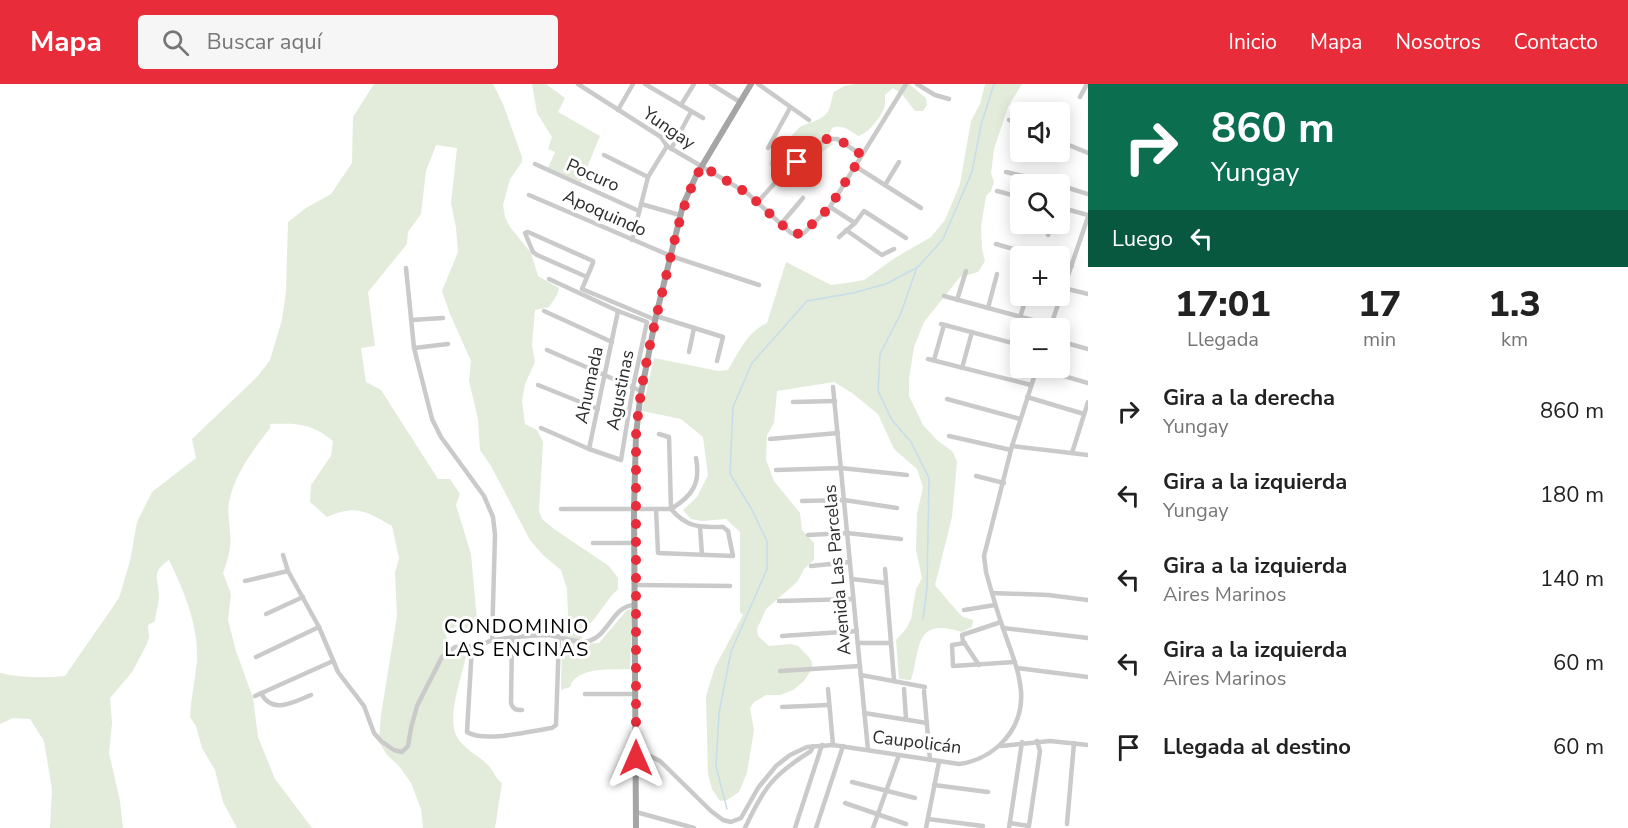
<!DOCTYPE html>
<html lang="es">
<meta charset="utf-8">
<style>
:root{--surface:#fff;--page:#f6f6f6;--text:#222;--muted:#767676;--accent:#e82c39}
body{margin:0;font-family:"Nunito Sans",sans-serif;background:var(--page);color:var(--text);height:100vh;display:flex;flex-direction:column;font-size:22px;white-space:nowrap}
*{box-sizing:border-box;margin:0}
p{font-size:20px;color:var(--muted)}
.icon{flex:none;width:33px;height:33px;fill:none;stroke:currentColor;stroke-width:2;stroke-linecap:round;stroke-linejoin:round}
.map{position:relative;flex:1;overflow:hidden}
.sheet{display:flex;flex-direction:column;background:var(--surface);width:540px}
.sheet>*{flex:none}
.guide{background:#0b6e4f;color:#fff;overflow:hidden}
.tools{position:absolute;left:1010px;top:18px;display:grid;gap:12px}
.tools a{display:grid;place-items:center;width:60px;height:60px;border-radius:6px;background:var(--surface);box-shadow:0 3px 15px #0003;font-size:30px}
.pin{position:absolute;display:grid;place-items:center;width:51px;height:51px;color:#fff;margin:-26px;border-radius:12px;box-shadow:0 3px 9px #0006}
.me{position:absolute;width:66px;margin:-33px;rotate:0deg;stroke-linejoin:round;filter:drop-shadow(0 0 4px #0008)}
.turn{display:flex;align-items:center;gap:21px;height:126px;padding:0 24px;font-size:27px}
.turn .icon{width:78px;height:78px;stroke-width:2.5}
.turn b{display:block;font-size:42px;line-height:51px}
.then{display:flex;align-items:center;height:57px;padding:0 24px;background:#0003;gap:12px;font-size:22px}
.eta{display:flex;justify-content:space-evenly;align-items:center;height:102px;text-align:center}
.eta b{font-size:36px;font-weight:800;line-height:42px}
ul{padding:0;list-style:none}
li{display:flex;align-items:center;gap:18px;height:84px;padding:0 24px}
li div{flex:1}
li b{display:block;font-size:22px}
li em{font-style:normal}
header{display:flex;align-items:center;gap:36px;box-sizing:border-box;height:84px;padding:0 30px;background:var(--accent);color:#fff}
header strong{font-size:28px}
nav{display:flex;gap:33px;margin-inline-start:auto;font-size:21px}
.search{width:420px;height:54px;background:var(--page);display:flex;align-items:center;gap:15px;box-sizing:border-box;padding:0 21px;border-radius:6px;color:var(--muted);font-size:22px}
main{display:flex;flex:1;min-height:0}
.map>svg:first-child{display:block}
.green{fill:#e3ebda}
.lines{fill:none;stroke-linecap:round;stroke-linejoin:round}
.stream{stroke:#c6ddec;stroke-width:1.5}
.minor{stroke:#cacaca;stroke-width:4.5}
.major{stroke:#a5a5a5;stroke-width:6}
.route{stroke:#e82c39;stroke-width:10;stroke-dasharray:0 18}
.labels{text-anchor:middle;stroke-width:6;stroke-linejoin:round;paint-order:stroke}
.street-label{font-size:18px;fill:#2d2d2d;stroke:#fff}
.neighbourhood-label{font-size:20px;letter-spacing:1.5px;fill:#000;stroke:#fff}
</style>
<header>
<strong>Mapa</strong>
<div class="search"><svg class="icon" aria-label="search" viewBox="0 0 24 24"><circle cx="10" cy="10" r="6"/><path d="M15 15l6 6"/></svg>Buscar aquí</div>
<nav><a>Inicio</a><a>Mapa</a><a>Nosotros</a><a>Contacto</a></nav>
</header>
<main>
<div class="map">
<svg width="1088" height="744" viewBox="0 0 1088 744">
<rect width="100%" height="100%" fill="#fff"/>
<g class="green">
<path d="M374 0H493L503 20 522 73V78L510 95 503 121 505 133 510 143 531 169 538 192 559 204 557 211 549 223 535 226 532 261 535 278 525 300 522 317 525 340 537 346 543 358 539 427 542 435 554 445 609 482 618 494V505C604 518 597 536 582 547V560L599 559 627 526 632 525 630 585C613 586 576 582 570 603L561 606 562 556 568 531 567 505 561 486 543 471 530 456 491 382 480 366 478 335 469 297 471 277 450 230 442 207 458 168 456 144 451 119 457 64 436 61 426 87 421 130 408 148 407 160 368 208 375 262 361 264 366 298 381 306 438 395H450L460 410 456 421 471 470 478 547 445 548 451 568 466 572C462 593 446 634 457 653 464 665 479 672 488 681 494 687 495 694 502 699L495 744H423L421 725 411 699 399 682 387 671 379 658 381 631 397 532 395 489 399 474 392 442C366 427 356 420 327 433L310 418 311 401 331 372 333 357C312 339 296 339 270 340V344C254 365 236 388 230 414 227 425 229 436 230 447 232 462 228 475 223 489L231 510 228 536 236 567 253 614 258 653 275 695 312 744H237L223 718 215 686 202 664 196 642 190 633C191 615 195 596 197 578 199 542 184 507 169 476 151 488 158 494 159 511 159 519 156 529 155 537L148 541 149 553 147 560 132 588 110 614 112 639 109 669 120 717 123 744H50L52 705 44 657 30 635 13 634 0 640V589C22 594 43 594 65 592L119 514 130 477 137 438 152 408 196 374 192 355 257 293 270 276 282 236 286 207 288 138 306 124 331 110 352 79 353 33Z"/>
<path d="M532 0H546L565 14 558 28 600 52 581 98 548 84 555 68 548 65 552 53 537 29Z"/>
<path d="M855 0H909L926 14 927 21 923 27H915L902 10 893 4 885 11C885 11 885 20 885 21 883 31 868 50 858 52 850 46 842 40 832 44L828 53 833 60 818 71 812 80 790 92 781 86 770 82 769 79C771 75 797 45 800 43 809 38 818 38 826 30 831 25 831 15 834 8L844 2Z"/>
<path d="M985 0H1022L1008 23 994 65 991 89 994 98 991 107 986 112 981 143 982 165 985 177 978 188 960 193 924 238 914 263 909 295V312L923 341 937 356 953 368 957 378 952 433 935 501C939 506 960 531 963 533 966 534 970 535 973 536L972 543 962 548C914 533 921 563 911 596L899 595 896 556 906 545 911 535 916 505 922 494 916 466 917 430 923 403 917 385 894 365 878 330 852 309 834 298 777 307 774 339 767 351 766 376 774 397 800 429 802 446 814 459V476L804 485 797 498 766 525 757 545 758 552 769 562 791 560 798 562 808 572 812 578V585L804 597 793 606 780 611H766L754 618 750 624 754 646 747 689 739 708 727 716 720 717 712 705 708 690 706 612 715 583 743 531 740 528V448L726 435 702 437 691 435 683 426 697 413 708 391 703 353 681 335 642 327 654 274 718 287 728 286C739 268 747 248 767 239L786 178 831 201 846 199 864 196 895 174 931 153 945 136 960 100 971 37 980 20Z"/>
</g>
<g class="lines">
<g class="stream">
<path d="M917 183 901 229 880 270 878 307 892 336 911 358 929 394 927 504 923 535"/>
<path d="M727 725 716 682 719 629 731 568 767 485V457L751 424 730 390 733 323 752 279 807 217 853 209 886 200 918 183 943 155 972 88 981 41 994 0"/>
</g>
<g class="minor">
<path d="M578 0 661 53 667 62 747 109 791 149 797 151 804 149 830 123 906 0"/>
<path d="M645 0 703 34"/>
<path d="M711 0 740 18"/>
<path d="M758 0 809 36"/>
<path d="M917 0 935 11 949 15"/>
<path d="M1080 13 1087 0"/>
<path d="M681 21 694 0"/>
<path d="M618 26 633 0"/>
<path d="M1009 36 1020 41"/>
<path d="M1059 57 1088 69"/>
<path d="M768 64 790 24"/>
<path d="M671 65 691 28"/>
<path d="M604 71 648 93"/>
<path d="M797 78 806 76 815 64 826 55H837L862 71"/>
<path d="M535 80 639 127"/>
<path d="M855 82 921 124"/>
<path d="M1006 88 1056 100"/>
<path d="M885 101 899 78"/>
<path d="M1059 101 1088 110"/>
<path d="M997 107 1020 113"/>
<path d="M529 111 671 172 759 201"/>
<path d="M757 119 780 93"/>
<path d="M641 120 680 131"/>
<path d="M830 123 855 139 864 127 906 154"/>
<path d="M1059 123 1088 131"/>
<path d="M1019 139 1020 136"/>
<path d="M781 140 803 114"/>
<path d="M846 146 882 171 894 165"/>
<path d="M1048 151 1052 140"/>
<path d="M839 153 855 139"/>
<path d="M632 156 648 93 667 62"/>
<path d="M996 160 1038 172"/>
<path d="M1059 179 1072 182"/>
<path d="M406 184 414 264 432 335 441 353 484 412 493 433 495 451 492 556C510 554 529 551 547 551 561 552 575 560 589 557 609 551 613 521 635 521"/>
<path d="M587 193 537 171 533 168 525 149 528 148 593 177V179L582 205 656 236"/>
<path d="M549 195 618 227 647 238 633 303 621 376 589 365"/>
<path d="M1064 204 1088 210"/>
<path d="M944 212 1051 241"/>
<path d="M957 216 966 187"/>
<path d="M988 224 997 190"/>
<path d="M544 227 612 258"/>
<path d="M656 232 723 253 717 277"/>
<path d="M1020 233 1027 212"/>
<path d="M411 236 443 234"/>
<path d="M941 240 1020 261"/>
<path d="M1050 244 1088 133"/>
<path d="M1059 257 1088 265"/>
<path d="M414 264 448 260"/>
<path d="M547 266 641 307"/>
<path d="M689 268 694 244"/>
<path d="M928 275 1031 301"/>
<path d="M934 276 944 241"/>
<path d="M962 284 972 248"/>
<path d="M1037 284 1088 299"/>
<path d="M538 301 598 325"/>
<path d="M833 303 868 666"/>
<path d="M1027 313 1084 330"/>
<path d="M947 315 1020 335"/>
<path d="M793 318 835 317"/>
<path d="M541 344 589 365 618 227"/>
<path d="M659 350 669 353 671 425"/>
<path d="M949 352 1011 366"/>
<path d="M770 355 838 349"/>
<path d="M1012 362 1088 371"/>
<path d="M1072 369 1088 318"/>
<path d="M776 386 841 384 907 391"/>
<path d="M976 392 1004 399"/>
<path d="M802 417 844 416 897 424"/>
<path d="M561 425H671C687 444 700 443 723 443L728 447 733 472 658 469 656 425"/>
<path d="M671 425C692 412 701 400 696 374"/>
<path d="M700 443 702 471"/>
<path d="M808 451 847 449 901 455"/>
<path d="M593 459H635"/>
<path d="M283 471 288 487 319 543 338 588 364 622 374 649 381 657 394 666 402 668 408 662 411 644 417 622 442 573 455 563 479 562 492 556"/>
<path d="M811 482 850 478"/>
<path d="M885 485 894 596"/>
<path d="M852 495 886 499"/>
<path d="M245 497 288 487"/>
<path d="M635 501 730 502"/>
<path d="M992 509 1048 511 1088 516"/>
<path d="M779 517 853 515"/>
<path d="M964 526 995 521"/>
<path d="M266 530 303 513"/>
<path d="M1003 544 1088 554"/>
<path d="M782 552 857 547"/>
<path d="M512 553 511 619C513 625 515 626 522 626"/>
<path d="M858 559H891"/>
<path d="M965 559 952 561 953 582 1015 578"/>
<path d="M472 562 467 648C484 659 532 647 552 644L556 641 559 552"/>
<path d="M256 573 319 543"/>
<path d="M979 581 963 557 962 551 1001 538"/>
<path d="M1017 584 1088 593"/>
<path d="M780 587 860 582"/>
<path d="M861 591 925 603"/>
<path d="M828 605 833 661"/>
<path d="M904 605 906 635"/>
<path d="M924 607 930 676"/>
<path d="M261 609C272 631 294 618 311 611"/>
<path d="M585 610H635"/>
<path d="M255 612 333 577"/>
<path d="M782 623 829 621"/>
<path d="M864 629 927 639"/>
<path d="M1001 662 1050 657 1088 661"/>
<path d="M636 665 660 677 711 727 723 736 731 738 741 734 758 704 776 682 790 671 807 663 833 661 959 680C995 675 1024 645 1021 607 1019 584 1009 563 1002 541 996 524 991 506 986 488L984 472 1012 362 1037 284"/>
<path d="M852 698 915 714"/>
<path d="M934 701 988 708"/>
<path d="M845 719 906 740"/>
<path d="M636 728 694 744"/>
<path d="M928 735 983 742"/>
<path d="M1010 739 1029 742 1040 667 1037 657"/>
<path d="M1067 740 1074 659"/>
<path d="M745 744C764 703 773 691 811 667L813 662"/>
<path d="M795 744 822 661"/>
<path d="M816 744 843 662"/>
<path d="M873 744 899 671"/>
<path d="M926 744 939 678"/>
<path d="M1009 744 1022 658"/>
</g>
<path class="major" d="M636 744 634 424 636 351 640 315 656 232 683 121 696 92 751 0"/>
</g>
<g class="lines">
<path class="route" d="M636 674V351C640 300 652 250 664 201 674 160 681 119 702 82L747 109 791 149 802 150 830 123 862 71C849 63 833 46 818 60 813 65 811 71 806 76L797 78"/>
</g>
<g class="labels">
<g class="street-label">
<text transform="translate(669 44) rotate(35)" y="6">Yungay</text>
<text transform="translate(593 91) rotate(24)" y="6">Pocuro</text>
<text transform="translate(605 129) rotate(24)" y="6">Apoquindo</text>
<text transform="translate(589 301) rotate(-78)" y="6">Ahumada</text>
<text transform="translate(620 306) rotate(-79)" y="6">Agustinas</text>
<text transform="translate(837 486) rotate(-95)" y="6">Avenida Las Parcelas</text>
<text transform="translate(917 658) rotate(7)" y="6">Caupolicán</text>
</g>
<g class="neighbourhood-label">
<text x="517" y="549">CONDOMINIO<tspan x="517" dy="23">LAS ENCINAS</tspan></text>
</g>
</g>
</svg>
<div class="tools">
<a><svg class="icon" aria-label="sound" viewBox="0 0 24 24"><path d="M4 9h4l5-4v14l-5-4H4zM17 9q2 3 0 6"/></svg></a>
<a><svg class="icon" aria-label="search" viewBox="0 0 24 24"><circle cx="10" cy="10" r="6"/><path d="M15 15l6 6"/></svg></a>
<a>+</a>
<a>−</a>
</div>
<div class="pin" style="left:797px;top:78px;background:#d93025"><svg class="icon" aria-label="arrive" viewBox="0 0 24 24"><path d="M6 21V4h12l-3 4 3 4H6"/></svg></div>
<svg class="me" style="left:636px;top:674px" viewBox="-20 -20 40 40"><path d="M0-17L14 15 0 8-14 15z" fill="#e82c39" stroke="#fff" stroke-width="4"/></svg>
</div>
<section class="sheet">
<div class="guide">
<div class="turn"><svg class="icon" aria-label="right" viewBox="0 0 24 24"><path d="M7 20v-9h11M14 6l5 5-5 5"/></svg><div><b>860 m</b>Yungay</div></div>
<div class="then">Luego<svg class="icon" aria-label="left" viewBox="0 0 24 24"><path d="M17 20v-9H6M10 6l-5 5 5 5"/></svg></div>
</div>
<div class="eta">
<div><b>17:01</b><p>Llegada</p></div>
<div><b>17</b><p>min</p></div>
<div><b>1.3</b><p>km</p></div>
</div>
<ul>
<li><svg class="icon" aria-label="right" viewBox="0 0 24 24"><path d="M7 20v-9h11M14 6l5 5-5 5"/></svg><div><b>Gira a la derecha</b><p>Yungay</p></div><em>860 m</em></li>
<li><svg class="icon" aria-label="left" viewBox="0 0 24 24"><path d="M17 20v-9H6M10 6l-5 5 5 5"/></svg><div><b>Gira a la izquierda</b><p>Yungay</p></div><em>180 m</em></li>
<li><svg class="icon" aria-label="left" viewBox="0 0 24 24"><path d="M17 20v-9H6M10 6l-5 5 5 5"/></svg><div><b>Gira a la izquierda</b><p>Aires Marinos</p></div><em>140 m</em></li>
<li><svg class="icon" aria-label="left" viewBox="0 0 24 24"><path d="M17 20v-9H6M10 6l-5 5 5 5"/></svg><div><b>Gira a la izquierda</b><p>Aires Marinos</p></div><em>60 m</em></li>
<li><svg class="icon" aria-label="arrive" viewBox="0 0 24 24"><path d="M6 21V4h12l-3 4 3 4H6"/></svg><div><b>Llegada al destino</b></div><em>60 m</em></li>
</ul>
</section>
</main>
